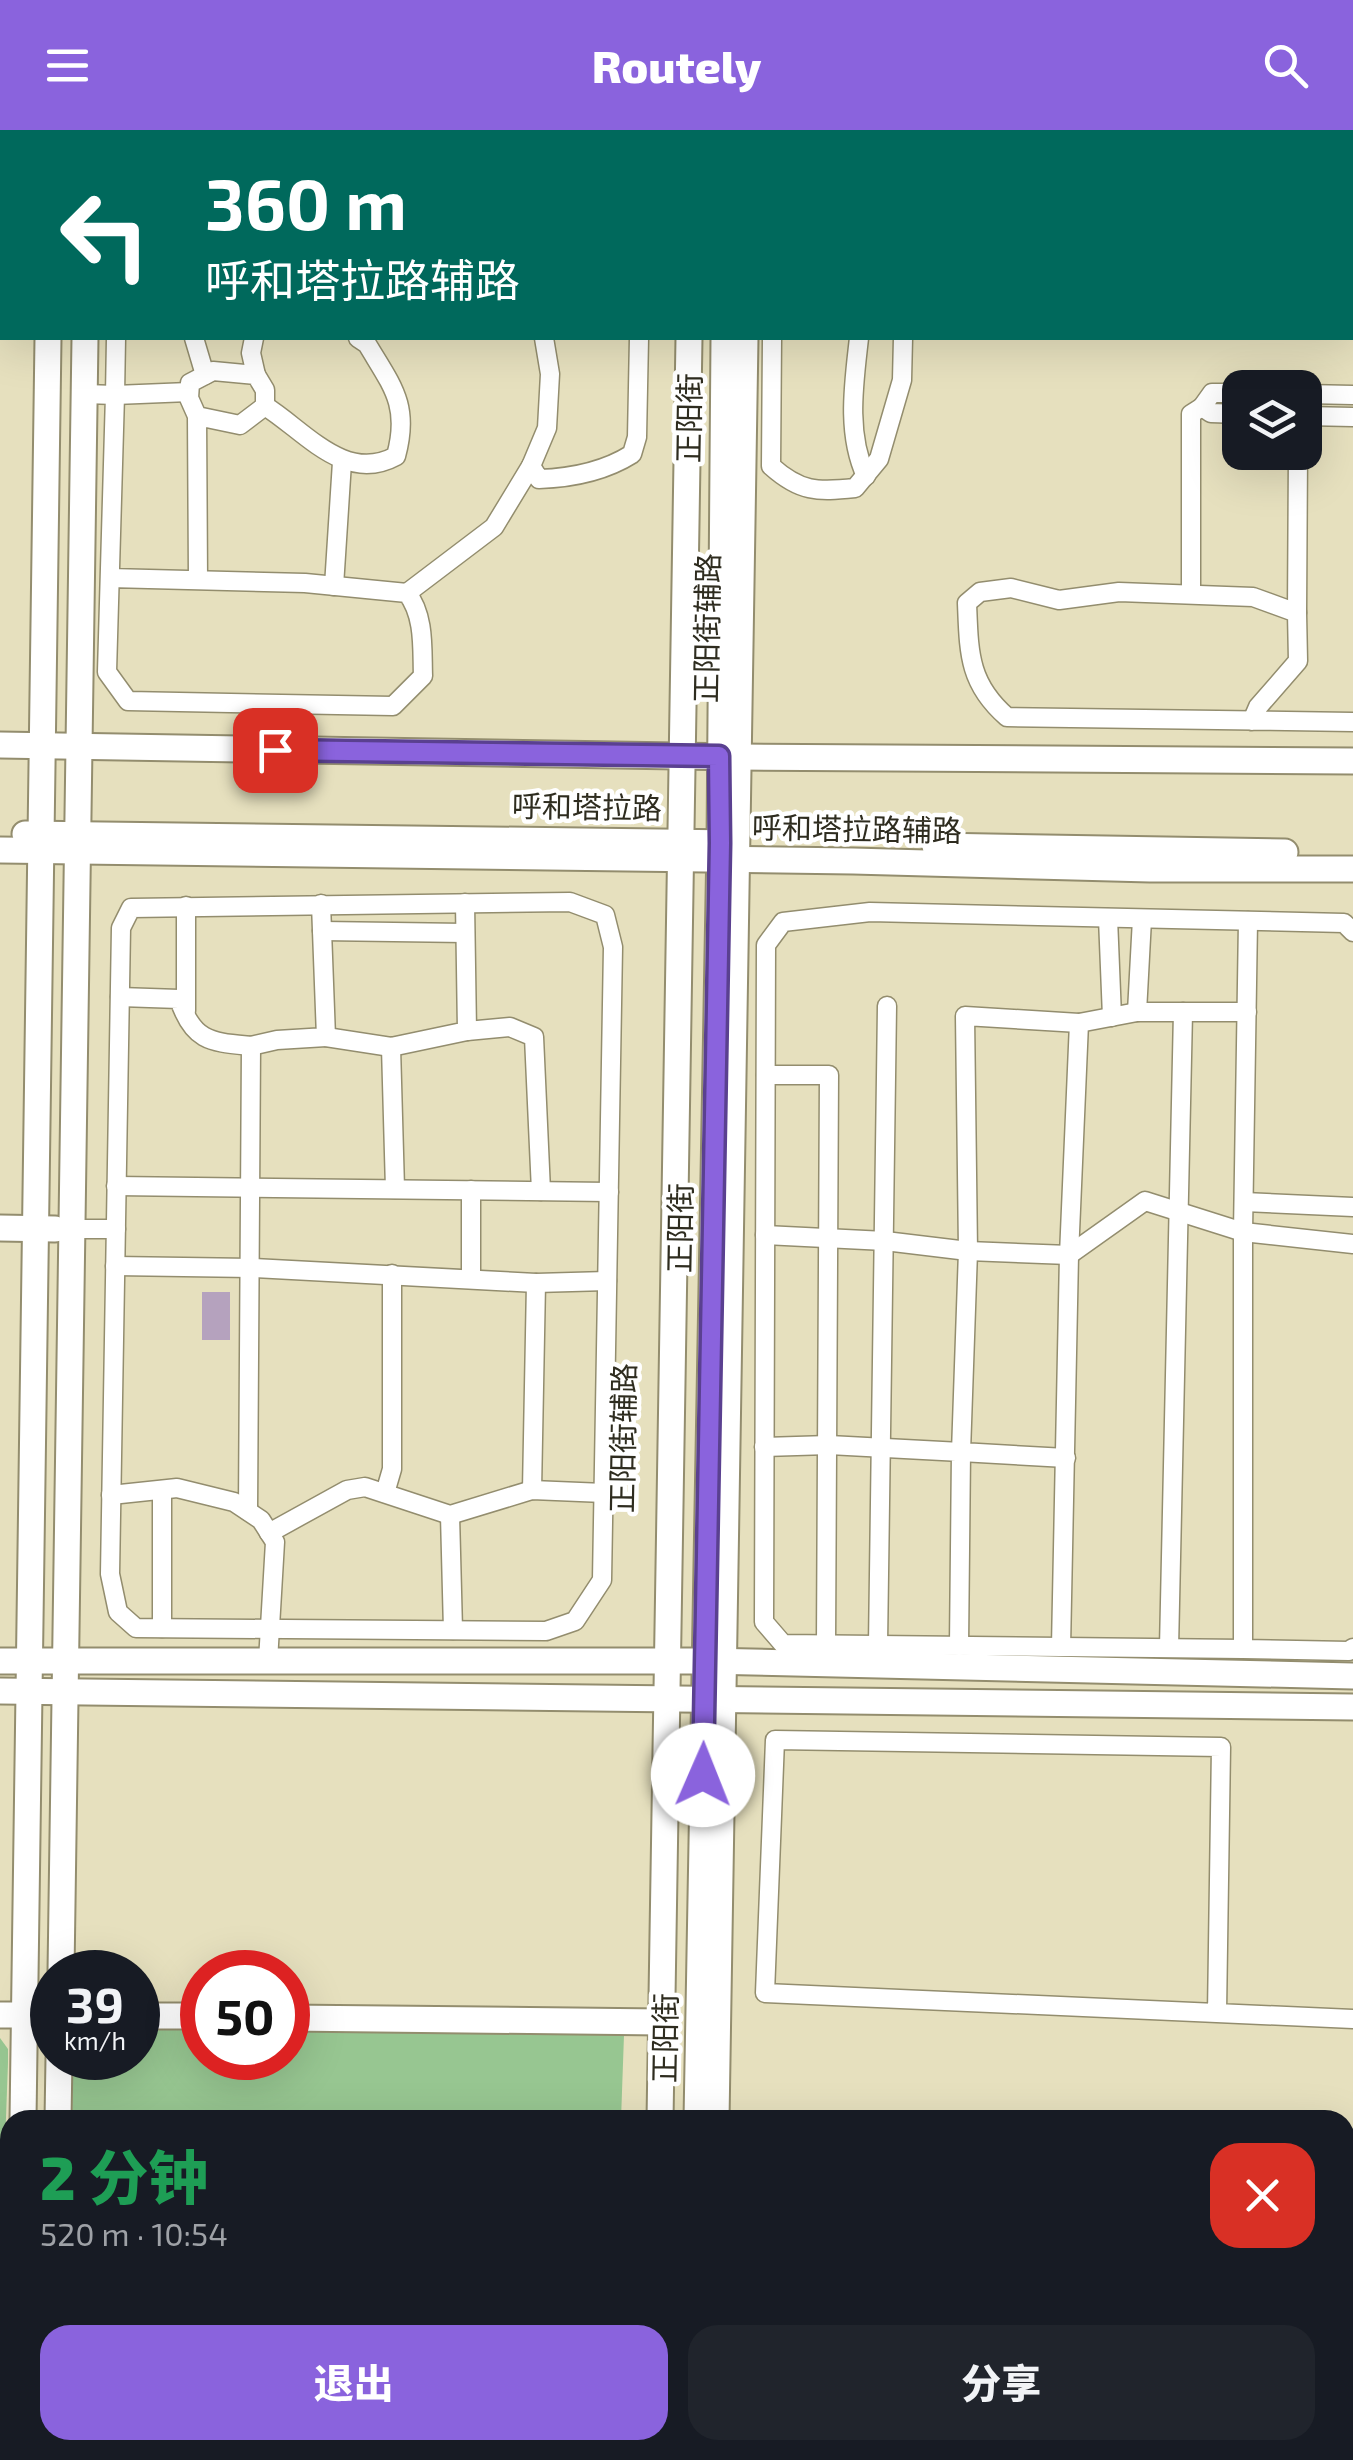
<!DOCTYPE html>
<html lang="zh">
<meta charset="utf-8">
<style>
:root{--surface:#171b24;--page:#20242c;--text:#f1f3f6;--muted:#9ea1a6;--accent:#8a63dd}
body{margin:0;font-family:"Exo 2","Noto Sans SC",sans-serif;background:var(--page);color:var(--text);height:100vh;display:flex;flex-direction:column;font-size:38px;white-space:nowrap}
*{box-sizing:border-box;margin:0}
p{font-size:32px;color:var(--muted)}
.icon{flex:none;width:55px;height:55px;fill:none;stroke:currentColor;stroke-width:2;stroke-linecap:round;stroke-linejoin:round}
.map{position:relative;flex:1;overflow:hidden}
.panel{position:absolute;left:0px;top:1980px;width:1355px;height:350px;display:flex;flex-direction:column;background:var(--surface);border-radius:30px 30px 0 0;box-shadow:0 10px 40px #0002}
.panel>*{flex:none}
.hud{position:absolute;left:0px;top:0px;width:1355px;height:210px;box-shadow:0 10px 40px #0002;background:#00695c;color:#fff;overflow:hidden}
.fabs{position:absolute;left:1222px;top:240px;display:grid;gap:20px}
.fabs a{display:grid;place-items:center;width:100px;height:100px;border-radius:20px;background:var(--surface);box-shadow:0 10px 40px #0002;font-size:50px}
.speed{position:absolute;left:30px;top:1820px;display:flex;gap:20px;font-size:50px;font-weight:700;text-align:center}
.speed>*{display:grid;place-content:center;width:130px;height:130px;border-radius:50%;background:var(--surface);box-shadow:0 10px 40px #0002;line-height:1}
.speed small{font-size:25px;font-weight:400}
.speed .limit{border:15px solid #d22;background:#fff;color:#111}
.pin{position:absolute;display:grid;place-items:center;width:85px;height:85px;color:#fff;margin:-42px;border-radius:20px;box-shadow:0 5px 15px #0006}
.me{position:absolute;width:110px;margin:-55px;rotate:1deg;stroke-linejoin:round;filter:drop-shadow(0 0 8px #0008)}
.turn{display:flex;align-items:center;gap:35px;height:210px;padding:0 40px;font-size:45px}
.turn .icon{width:130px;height:130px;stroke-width:2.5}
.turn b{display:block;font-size:70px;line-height:85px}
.round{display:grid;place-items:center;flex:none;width:105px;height:105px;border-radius:30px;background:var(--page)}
.headline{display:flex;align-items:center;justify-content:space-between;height:170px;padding:0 40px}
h1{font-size:60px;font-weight:800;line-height:75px;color:#1e9e55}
.action{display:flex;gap:20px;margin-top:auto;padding:20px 40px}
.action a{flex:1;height:115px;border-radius:30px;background:var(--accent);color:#fff;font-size:40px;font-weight:800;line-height:115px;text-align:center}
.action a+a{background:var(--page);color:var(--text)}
header{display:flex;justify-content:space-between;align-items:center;height:130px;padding:0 40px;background:var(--accent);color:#fff;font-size:45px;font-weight:800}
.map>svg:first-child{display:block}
.green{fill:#97c691}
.building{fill:#b5a2be}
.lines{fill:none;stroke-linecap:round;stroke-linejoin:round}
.street-casing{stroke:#938d6e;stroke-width:21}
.secondary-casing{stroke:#938d6e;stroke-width:29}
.street{stroke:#fff;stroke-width:18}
.secondary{stroke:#fff;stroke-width:25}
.route-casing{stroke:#5a4090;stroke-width:25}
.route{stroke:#8a63dd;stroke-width:18}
.labels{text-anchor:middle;stroke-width:9;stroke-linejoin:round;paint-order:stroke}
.street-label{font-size:30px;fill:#2e2c1f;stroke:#fff}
</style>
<header><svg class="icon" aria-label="menu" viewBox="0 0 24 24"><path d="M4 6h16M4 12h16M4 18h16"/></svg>Routely<svg class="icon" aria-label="search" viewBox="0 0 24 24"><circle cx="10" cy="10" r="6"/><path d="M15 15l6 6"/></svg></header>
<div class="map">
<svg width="1353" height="2330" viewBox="0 0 1353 2330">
<rect width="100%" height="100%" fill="#e6e0be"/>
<g class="green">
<path d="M138 1899H202V1928H288V1901L624 1905 621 1990H72L73 1928H138Z"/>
<path d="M0 1908 8 1919V1933L0 2150Z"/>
</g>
<rect class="building" x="202" y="1162" width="28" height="48"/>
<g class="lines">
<defs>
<g id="street">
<path d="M193 0V2"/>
<path d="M456 0V2"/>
<path d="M640 0 641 2"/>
<path d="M118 2V0"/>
<path d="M253 2V0"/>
<path d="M370 2V0"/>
<path d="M535 2 536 0"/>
<path d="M774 2 776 0"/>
<path d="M882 2V0"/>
<path d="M116 208 115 265 189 262"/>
<path d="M194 208 205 245"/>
<path d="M254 208 251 223 256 245"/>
<path d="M772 208 771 336C800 362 817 362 855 358L879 329 902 250 903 208"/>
<path d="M859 208C854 253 846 303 866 346"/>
<path d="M1240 263H1212L1202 277 1211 283 1240 284"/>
<path d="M85 264 115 265 107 542 128 571 393 576 423 546C422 519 425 486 407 463L305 453 110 448"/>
<path d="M1305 264 1353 265"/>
<path d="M265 276C305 301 345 354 396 326 410 275 392 256 367 214L358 208"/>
<path d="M197 286 189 268 190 253 213 241 256 245 265 260V276L240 295 197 286 198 449"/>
<path d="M1305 286 1353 287"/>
<path d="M531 336 539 349C571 348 605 341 632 324L637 307 639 208"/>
<path d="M334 456 342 332"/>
<path d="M407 463 494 397 531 336 547 298 550 244 544 208"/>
<path d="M1191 464V284L1202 277"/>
<path d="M1297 483 1298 322"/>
<path d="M1252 591 1258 577 1298 531 1297 483 1253 467 1119 462 1059 470 1011 458 980 462 967 473C969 522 968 553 1007 587L1353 592"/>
<path d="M570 772 605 785 613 817 602 1450 575 1491 546 1501 136 1498 118 1482 110 1444 121 798 131 778Z"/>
<path d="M186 776V881"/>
<path d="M1108 788 1112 887"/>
<path d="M1248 791 1243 1102V1519L1349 1521 1353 1518"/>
<path d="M322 801 465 803"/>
<path d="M120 867 179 869C193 912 211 912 251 916L248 1381"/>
<path d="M1137 882 1142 789"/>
<path d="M467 901 510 897 534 907 541 1061"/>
<path d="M326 907 391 917 467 901 465 773"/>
<path d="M251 916 277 910 326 907 321 774"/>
<path d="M391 917 395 1059"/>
<path d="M766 945H829L826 1514"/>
<path d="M116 1056 609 1062"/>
<path d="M471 1060V1147"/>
<path d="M1244 1072 1353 1077"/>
<path d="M61 1099H116"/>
<path d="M765 1105 885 1111 968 1121 1069 1125 1145 1071 1243 1102 1353 1114"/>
<path d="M115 1136 252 1138 536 1153 607 1151"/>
<path d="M764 1317 829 1315 961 1322 959 1516"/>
<path d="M1066 1328 961 1322 968 1121 965 886 1079 893"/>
<path d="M532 1360 536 1153"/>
<path d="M385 1363 392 1339V1144"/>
<path d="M111 1365 177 1358 234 1372 261 1390 275 1412 268 1531"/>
<path d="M450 1385 453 1500"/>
<path d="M269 1403 347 1360 365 1357 450 1385 532 1360 604 1363"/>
<path d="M162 1498V1360"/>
<path d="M878 1515 887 876"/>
<path d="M1061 1517 1069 1125 1079 893 1137 882H1183"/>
<path d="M1169 1518 1183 882H1247"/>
<path d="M1243 1519 783 1514 764 1492 766 815 783 792 870 782 1344 793 1353 802"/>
<path d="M1217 1883 1221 1617 775 1610 765 1863 1353 1889"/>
<path d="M1345 2188H1353"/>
</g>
<g id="secondary">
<path d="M51 2V0"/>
<path d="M88 2V0"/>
<path d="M675 2V0"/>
<path d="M693 2V0"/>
<path d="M726 2V0"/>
<path d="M749 2V0"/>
<path d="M0 615 739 627 1353 631"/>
<path d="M25 704 735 713"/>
<path d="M935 716 1285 722"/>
<path d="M0 720 853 731 1150 739H1353"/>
<path d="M0 1098 55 1099"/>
<path d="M0 1531H705L1353 1546"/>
<path d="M0 1561 1353 1577"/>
<path d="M61 1842 85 208"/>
<path d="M0 1885H52"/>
<path d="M138 1886H202"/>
<path d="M288 1888 662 1892"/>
<path d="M23 1990 48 208"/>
<path d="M58 1990 59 1928"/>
<path d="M660 1990 689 208"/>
<path d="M697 1990 720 713 724 208"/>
<path d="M716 1990 745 208"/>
<path d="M0 2198H10"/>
<path d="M19 2330V2320"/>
<path d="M53 2330V2320"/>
<path d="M635 2330 636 2320"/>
<path d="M655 2330V2320"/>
<path d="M691 2330V2320"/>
<path d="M710 2330 711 2320"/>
</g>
</defs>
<use href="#street" class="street-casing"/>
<use href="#secondary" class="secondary-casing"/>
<use href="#street" class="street"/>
<use href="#secondary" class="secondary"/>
</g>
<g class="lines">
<defs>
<path id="route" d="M275 620 719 626 720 713 703 1645"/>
</defs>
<use href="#route" class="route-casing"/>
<use href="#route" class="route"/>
</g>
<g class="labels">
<g class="street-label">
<text transform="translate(690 288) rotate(-89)" y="10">正阳街</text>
<text transform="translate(708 498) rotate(-89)" y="10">正阳街辅路</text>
<text transform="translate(587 678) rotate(1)" y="10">呼和塔拉路</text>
<text transform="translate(857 700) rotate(1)" y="10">呼和塔拉路辅路</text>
<text transform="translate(681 1098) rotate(-89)" y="10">正阳街</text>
<text transform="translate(624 1308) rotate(-89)" y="10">正阳街辅路</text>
<text transform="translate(666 1908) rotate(-89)" y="10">正阳街</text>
</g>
</g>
</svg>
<div class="fabs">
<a><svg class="icon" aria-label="layers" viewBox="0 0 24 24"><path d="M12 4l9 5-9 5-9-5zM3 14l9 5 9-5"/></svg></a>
</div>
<div class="speed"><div>39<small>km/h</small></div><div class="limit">50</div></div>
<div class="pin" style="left:275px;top:620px;background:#d93025"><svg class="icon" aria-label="arrive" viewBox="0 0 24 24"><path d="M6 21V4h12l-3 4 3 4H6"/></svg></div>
<svg class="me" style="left:703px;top:1645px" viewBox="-20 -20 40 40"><circle r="19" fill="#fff"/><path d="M0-13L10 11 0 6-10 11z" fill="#8a63dd"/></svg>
<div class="hud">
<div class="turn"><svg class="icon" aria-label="left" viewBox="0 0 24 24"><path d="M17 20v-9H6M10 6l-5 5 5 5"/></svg><div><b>360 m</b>呼和塔拉路辅路</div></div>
</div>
<section class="panel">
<div class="headline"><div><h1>2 分钟</h1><p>520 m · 10:54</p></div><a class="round" style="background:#d93025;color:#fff"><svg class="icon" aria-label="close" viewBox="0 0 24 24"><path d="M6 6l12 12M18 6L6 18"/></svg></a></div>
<div class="action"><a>退出</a><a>分享</a></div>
</section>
</div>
